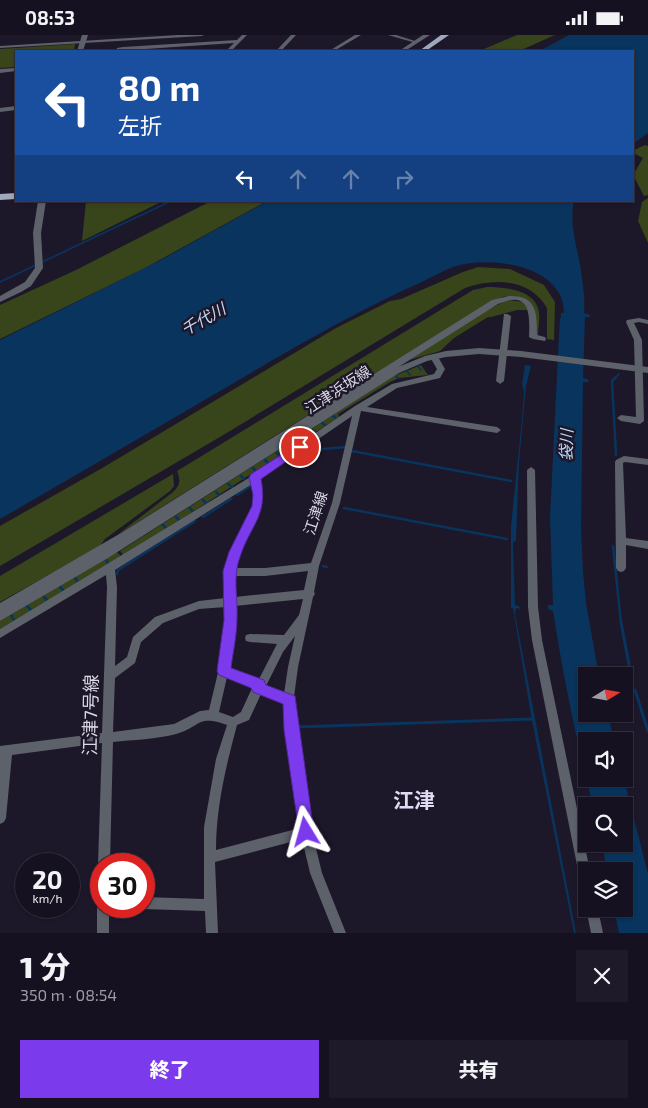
<!DOCTYPE html>
<html lang="ja">
<meta charset="utf-8">
<style>
:root{--surface:#161120;--page:#1f1a29;--text:#f1f3f6;--muted:#9e9da5;--line:#35313e;--accent:#7c3aed}
body{margin:0;font-family:"Exo 2","Noto Sans JP",sans-serif;background:var(--page);color:var(--text);height:100vh;display:flex;flex-direction:column;font-size:19px;white-space:nowrap}
*{box-sizing:border-box;margin:0}
p{font-size:16px;color:var(--muted)}
.icon{flex:none;width:28px;height:28px;fill:none;stroke:currentColor;stroke-width:2;stroke-linecap:round;stroke-linejoin:round}
.map{position:relative;height:898px;overflow:hidden}
.details{display:flex;flex-direction:column;background:var(--surface);flex:1}
.details>*{flex:none}
.hud{position:absolute;left:15px;top:15px;width:619px;height:152px;border-radius:0px;box-shadow:0 1px 4px #0004,0 0 0 1px var(--line);background:#1a4fa0;color:#fff;overflow:hidden}
.needle{width:32px;rotate:79deg}
.tools{position:absolute;left:578px;top:632px;display:grid;gap:10px}
.tools a{display:grid;place-items:center;width:55px;height:55px;border-radius:0px;background:var(--surface);box-shadow:0 1px 4px #0004,0 0 0 1px var(--line);font-size:25px}
.speed{position:absolute;left:15px;top:818px;display:flex;gap:10px;font-size:25px;font-weight:700;text-align:center}
.speed>*{display:grid;place-content:center;width:65px;height:65px;border-radius:50%;background:var(--surface);box-shadow:0 1px 4px #0004,0 0 0 1px var(--line);line-height:1}
.speed small{font-size:12px;font-weight:400}
.speed .limit{border:8px solid #d22;background:#fff;color:#111}
.pin{position:absolute;display:grid;place-items:center;width:42px;height:42px;color:#fff;margin:-21px;border:2px solid #fff;border-radius:50%;box-shadow:0 1px 5px #0007}
.me{position:absolute;width:55px;margin:-28px;rotate:352deg;stroke-linejoin:round;filter:drop-shadow(0 0 4px #0008)}
.turn{display:flex;align-items:center;gap:18px;height:105px;padding:0 20px;font-size:22px}
.turn .icon{width:65px;height:65px;stroke-width:2.5}
.turn b{display:block;font-size:35px;line-height:42px}
.lanes{display:flex;align-items:center;height:48px;padding:0 20px;background:#0003;justify-content:center;gap:25px;direction:ltr}
.lanes .off{opacity:.35}
.round{display:grid;place-items:center;flex:none;width:52px;height:52px;border-radius:0px;background:var(--page)}
.head{display:flex;align-items:center;justify-content:space-between;height:85px;padding:0 20px}
h1{font-size:30px;font-weight:800;line-height:38px}
.primary-button{display:flex;gap:10px;margin-top:auto;padding:10px 20px}
.primary-button a{flex:1;height:58px;border-radius:0px;background:var(--accent);color:#fff;font-size:20px;font-weight:800;line-height:58px;text-align:center}
.primary-button a+a{background:var(--page);color:var(--text)}
.status{display:flex;justify-content:space-between;align-items:center;height:35px;padding:0 25px;background:var(--surface);direction:ltr}
.status svg{height:14px;fill:currentColor}
.map>svg:first-child{display:block}
.green{fill:#38441a}
.water{fill:#08345d}
.lines{fill:none;stroke-linecap:round;stroke-linejoin:round}
.stream-far2{stroke:#08345d;stroke-width:2}
.stream-far1{stroke:#08345d;stroke-width:2.5}
.stream{stroke:#08345d;stroke-width:3}
.minor{fill:#5d616a;fill-rule:evenodd}
.tertiary{fill:#5d616a;fill-rule:evenodd}
.primary{fill:#a0a8bc;fill-rule:evenodd}
.route{fill:#7c3aed;stroke:#51269a}
.labels{text-anchor:middle;stroke-width:5;stroke-linejoin:round;paint-order:stroke}
.street-label{font-size:15px;fill:#dcd9e6;stroke:#1d172a}
.water-label{font-size:16px;font-style:italic;fill:#c0d8f4;stroke:#1d172a}
.near-street-label{font-size:18px;fill:#dcd9e6;stroke:#1d172a}
.near-quarter-label{font-size:21px;font-weight:bold;fill:#e0daf4;stroke:#1d172a}
</style>
<div class="status"><b>08:53</b><svg viewBox="0 0 49 12"><path d="M0 12V9h3v3zM5 12V6h3v6zM10 12V3h3v9zM15 12V0h3v12zM26 1h20v11H26zM47 4h2v5h-2z"/></svg></div>
<div class="map">
<svg width="648" height="898" viewBox="0 0 648 898">
<rect width="100%" height="100%" fill="#1d172a"/>
<g class="green">
<path d="M517 0H555L519 16H479Z"/>
<path d="M75 9 74 16H16V32L0 33V14Z"/>
<path d="M645 110 648 111V160L644 161 633 140 643 123 633 118 632 116Z"/>
<path d="M648 163V208L638 186 642 167Z"/>
<path d="M86 166H163L82 206Z"/>
<path d="M211 166H267L145 233 0 304V270L76 235Z"/>
<path d="M478 232 510 234 544 250 555 267 554 305 547 304V273C530 243 494 243 465 253L225 399 0 531V491L104 432 336 293 390 266 401 264 463 237Z"/>
<path d="M487 252C505 252 537 255 539 278 540 286 538 294 538 302L535 301 533 271C523 262 515 260 502 262L321 372 119 499 121 497 173 457C180 450 181 446 177 436L473 255Z"/>
<path d="M507 265 524 267 529 275H517L491 282H488L454 303 440 316 409 325 476 281Z"/>
<path d="M421 330 428 340 399 343 390 347 338 379 339 382 191 478 123 520 120 516 394 341Z"/>
<path d="M173 439 174 451 170 456 105 504 99 512 0 567V541Z"/>
<path d="M117 517 121 521 0 594V586Z"/>
</g>
<g class="water">
<path d="M569 0H648V98L633 109 632 16H530L535 14H543Z"/>
<path d="M169 166H173L0 248V246Z"/>
<path d="M268 166H574C568 192 580 218 582 244 584 257 585 266 584 278L590 280V282H585L583 343 588 344 589 347H583V350L581 494 583 537 586 568 599 641H586V679H608L614 706H586V744H624L648 839V898H619L614 874H624V836H607L602 809H624V771H593C577 707 563 642 553 576L548 574V570H553L550 482 559 299 560 283H561V278H564C564 229 487 220 453 232 443 236 432 242 422 247 356 276 295 312 232 349 155 394 78 439 0 484V305L161 225Z"/>
<path d="M525 330 531 331 526 351 519 427 516 506 513 507 515 570 519 571 520 574 516 573 515 579 576 898H574L531 680 513 573H511V491L522 384 524 357 522 349Z"/>
</g>
<g class="lines">
<g class="stream-far2">
<path d="M418 331 421 335"/>
<path d="M407 336 410 340"/>
<path d="M396 341 398 343"/>
<path d="M614 344 619 339"/>
</g>
<g class="stream-far1">
<path d="M616 342 612 346 616 420"/>
<path d="M333 381 336 383"/>
<path d="M322 388 325 390"/>
<path d="M311 395 314 397"/>
<path d="M299 402 302 405"/>
<path d="M288 410 291 412"/>
<path d="M299 416 346 412"/>
<path d="M352 416 511 446"/>
<path d="M277 418 279 420"/>
<path d="M265 425 268 428"/>
<path d="M253 433 256 436"/>
<path d="M241 441 244 444"/>
<path d="M228 449 232 452"/>
<path d="M216 457 219 460"/>
<path d="M237 460 253 449"/>
<path d="M203 465 206 468"/>
<path d="M190 473 193 477"/>
<path d="M344 473 507 504"/>
<path d="M176 482 179 485"/>
<path d="M203 482 231 464"/>
<path d="M163 490 166 493"/>
<path d="M613 511 621 588"/>
<path d="M106 525 108 528"/>
<path d="M323 531 327 532"/>
<path d="M117 539 118 535 195 486"/>
<path d="M75 543 78 547"/>
<path d="M60 552 63 555"/>
<path d="M44 562 47 565"/>
<path d="M27 571 31 575"/>
<path d="M11 580 14 585"/>
</g>
<g class="stream">
<path d="M621 587 631 640"/>
<path d="M635 655 648 696"/>
<path d="M297 692 533 684"/>
</g>
<g class="minor">
<path d="M178 0H204L202 1 0 13V11Z"/>
<path d="M242 0H247L231 16H226L234 8 116 16 117 13 123 12 237 5Z"/>
<path d="M291 0H296L281 16H276Z"/>
<path d="M355 0H361L334 16H329Z"/>
<path d="M388 0H396L418 7 416 8Z"/>
<path d="M16 33V36L0 38V34Z"/>
<path d="M509 261C537 260 537 278 537 300L545 302 546 304 545 306 533 304 529 302C530 278 530 255 498 269L127 504 0 577V568L121 498 492 265Z"/>
<path d="M504 279H507L511 281 504 346 500 349 496 346Z"/>
<path d="M639 283 648 285V289L639 287 634 288 642 305 644 386 640 389 621 386 617 383 621 380 636 382 634 305 626 287 627 285Z"/>
<path d="M434 319 437 320 445 334 440 343 397 353 367 372 497 392 501 395 497 398 361 376 340 468 319 531 314 557 315 559 313 562 298 632 294 662 296 695 312 797 322 838 346 898H334L310 838 302 804 215 827 218 898H206L205 876 144 874 140 872 139 871H144V862L204 864V792L216 724 227 690C197 679 201 692 176 699 158 704 132 705 113 707L110 829H101V834L98 829 102 708 12 720 6 783 4 787 0 789V711L102 698 107 552 106 540 0 603V594L252 441 355 371 392 349 434 339 437 334 430 322ZM352 381 332 468 311 528 265 533H235L240 517 261 471 263 460 260 444ZM252 449 255 460 253 471 230 517 224 537 225 563 199 566 155 582 133 602 127 622 115 631 117 552 115 535ZM308 536 304 555 235 562 234 541H265ZM303 564 299 580 284 600 250 599 246 600 245 603 246 606 250 607 277 609 259 644 229 633C234 613 236 592 235 571ZM226 572C227 607 217 641 209 675L200 676 174 689 113 697 115 643 135 628 141 607 163 588 199 574ZM295 601 288 632 284 659 266 651 283 617ZM227 642 253 651 241 677 233 682 219 677ZM261 659 284 669 286 695 300 793 216 815C216 772 226 731 237 690L249 685Z"/>
<path d="M624 421 648 424V430L625 427 623 428 626 503 648 506V514L626 510V533L624 536 621 537 618 536 616 533 615 427 616 425Z"/>
<path d="M531 432 535 435 538 572 542 605 590 836H586V851L582 849 580 845 532 605 528 572 527 435Z"/>
<path d="M101 866V871H109V898H97V871L99 867Z"/>
<path d="M586 873 598 874 603 898H591Z"/>
</g>
<g class="tertiary">
<path d="M82 0H88L83 16H77Z"/>
<path d="M423 0H430L405 16H399Z"/>
<path d="M16 71V75L0 77V73Z"/>
<path d="M38 166H46L41 198 43 233 31 251 21 257 0 267V261L25 247 35 233 33 198Z"/>
<path d="M479 313 521 316 648 332V338L521 322 479 319 446 322 427 326 399 338 108 523 0 586V575L100 517 393 334 425 321 446 316Z"/>
</g>
<g class="primary">
<path d="M441 0H449L426 16H419Z"/>
<path d="M16 158V164L0 165V159Z"/>
</g>
</g>
<path class="route" d="M300 408 306 412 304 414 261 444C268 480 252 488 241 519 232 542 238 560 237 583 237 600 233 617 231 633L264 645 266 650 295 661 314 797 312 803 306 805 301 803 299 797 284 695 283 669 253 657 251 653 219 640 217 636 224 585 223 536 229 517 252 471 253 460 249 442 251 439Z"/>
<g class="labels">
<g class="street-label">
<text transform="translate(338 355) rotate(-33)" y="5">江津浜坂線</text>
<text transform="translate(316 478) rotate(-72)" y="5">江津線</text>
</g>
<g class="water-label">
<text transform="translate(203 284) rotate(-29)" y="6">千代川</text>
<text transform="translate(566 410) rotate(-88)" y="6">袋川</text>
</g>
<g class="near-street-label">
<text transform="translate(91 680) rotate(-89)" y="6">江津7号線</text>
</g>
<g class="near-quarter-label">
<text x="414" y="773">江津</text>
</g>
</g>
</svg>
<div class="tools">
<a><svg class="needle" viewBox="-14 -14 28 28"><path d="M0-13l5 13h-10z" fill="#e53935"/><path d="M0 13l5-13h-10z" fill="#9e9da5"/></svg></a>
<a><svg class="icon" aria-label="sound" viewBox="0 0 24 24"><path d="M4 9h4l5-4v14l-5-4H4zM17 9q2 3 0 6"/></svg></a>
<a><svg class="icon" aria-label="search" viewBox="0 0 24 24"><circle cx="10" cy="10" r="6"/><path d="M15 15l6 6"/></svg></a>
<a><svg class="icon" aria-label="layers" viewBox="0 0 24 24"><path d="M12 4l9 5-9 5-9-5zM3 14l9 5 9-5"/></svg></a>
</div>
<div class="speed"><div>20<small>km/h</small></div><div class="limit">30</div></div>
<div class="pin" style="left:300px;top:412px;background:#d93025"><svg class="icon" aria-label="arrive" viewBox="0 0 24 24"><path d="M6 21V4h12l-3 4 3 4H6"/></svg></div>
<svg class="me" style="left:306px;top:797px" viewBox="-20 -20 40 40"><path d="M0-17L14 15 0 8-14 15z" fill="#7c3aed" stroke="#fff" stroke-width="4"/></svg>
<div class="hud">
<div class="turn"><svg class="icon" aria-label="left" viewBox="0 0 24 24"><path d="M17 20v-9H6M10 6l-5 5 5 5"/></svg><div><b>80 m</b>左折</div></div>
<div class="lanes"><svg class="icon" aria-label="left" viewBox="0 0 24 24"><path d="M17 20v-9H6M10 6l-5 5 5 5"/></svg><svg class="icon off" aria-label="ahead" viewBox="0 0 24 24"><path d="M12 20V5M6 11l6-6 6 6"/></svg><svg class="icon off" aria-label="ahead" viewBox="0 0 24 24"><path d="M12 20V5M6 11l6-6 6 6"/></svg><svg class="icon off" aria-label="right" viewBox="0 0 24 24"><path d="M7 20v-9h11M14 6l5 5-5 5"/></svg></div>
</div>
</div>
<section class="details">
<div class="head"><div><h1>1 分</h1><p>350 m · 08:54</p></div><a class="round"><svg class="icon" aria-label="close" viewBox="0 0 24 24"><path d="M6 6l12 12M18 6L6 18"/></svg></a></div>
<div class="primary-button"><a>終了</a><a>共有</a></div>
</section>
